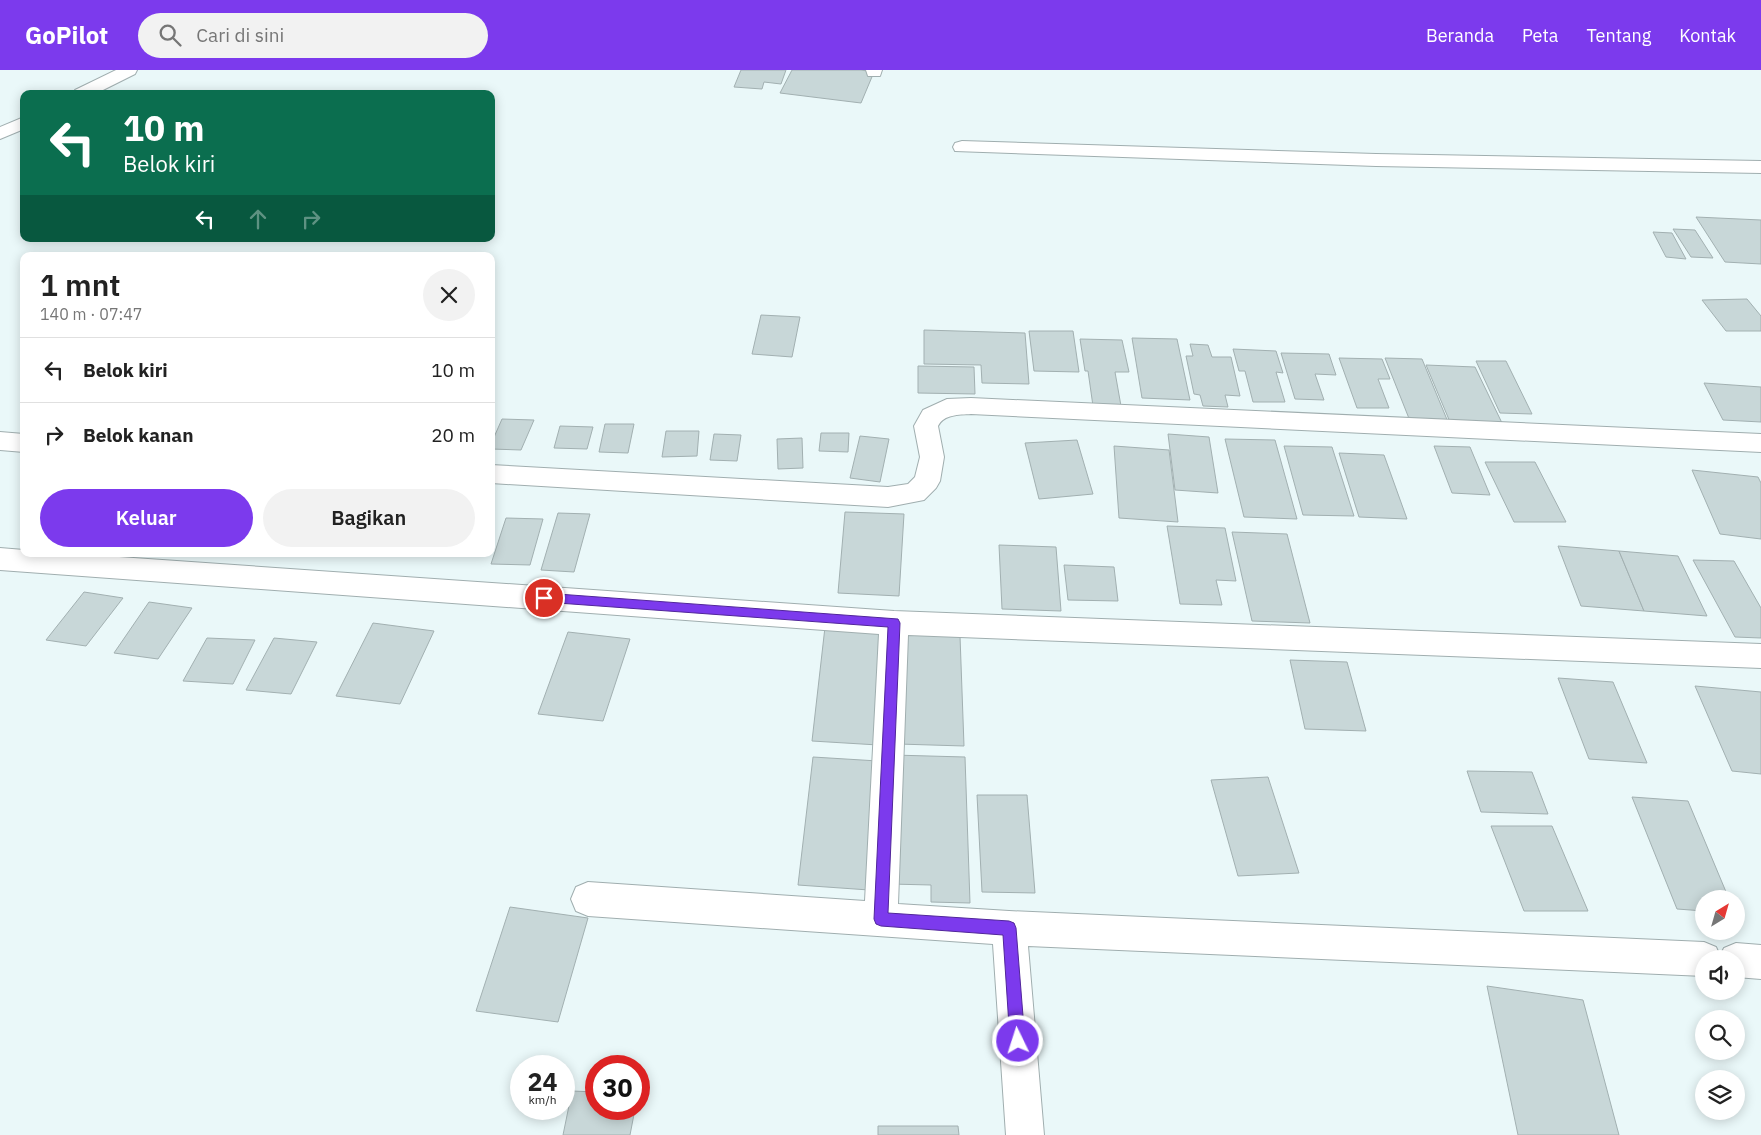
<!DOCTYPE html>
<html lang="id">
<meta charset="utf-8">
<style>
:root{--surface:#fff;--page:#f2f2f2;--text:#222;--muted:#767676;--line:#e0e0e0;--accent:#7c3aed}
body{margin:0;font-family:"IBM Plex Sans",sans-serif;background:var(--page);color:var(--text);height:100vh;display:flex;flex-direction:column;font-size:19px;white-space:nowrap}
*{box-sizing:border-box;margin:0}
p{font-size:16px;color:var(--muted)}
.icon{flex:none;width:28px;height:28px;fill:none;stroke:currentColor;stroke-width:2;stroke-linecap:round;stroke-linejoin:round}
.map{position:relative;flex:1;overflow:hidden}
.side{position:absolute;left:20px;top:182px;width:475px;height:305px;display:flex;flex-direction:column;background:var(--surface);border-radius:10px;box-shadow:0 2px 12px #0003}
.side>*{flex:none}
.top-card{position:absolute;left:20px;top:20px;width:475px;height:152px;border-radius:10px;box-shadow:0 2px 12px #0003;background:#0b6e4f;color:#fff;overflow:hidden}
.needle{width:32px;rotate:37deg}
.fabs{position:absolute;left:1695px;top:820px;display:grid;gap:10px}
.fabs a{display:grid;place-items:center;width:50px;height:50px;border-radius:50%;background:var(--surface);box-shadow:0 2px 12px #0003;font-size:25px}
.speed{position:absolute;left:510px;top:985px;display:flex;gap:10px;font-size:25px;font-weight:700;text-align:center}
.speed>*{display:grid;place-content:center;width:65px;height:65px;border-radius:50%;background:var(--surface);box-shadow:0 2px 12px #0003;line-height:1}
.speed small{font-size:12px;font-weight:400}
.speed .limit{border:8px solid #d22;background:#fff;color:#111}
.pin{position:absolute;display:grid;place-items:center;width:42px;height:42px;color:#fff;margin:-21px;border:2px solid #fff;border-radius:50%;box-shadow:0 1px 5px #0007}
.me{position:absolute;width:55px;margin:-28px;rotate:356deg;stroke-linejoin:round;filter:drop-shadow(0 0 4px #0008)}
.turn{display:flex;align-items:center;gap:18px;height:105px;padding:0 20px;font-size:22px}
.turn .icon{width:65px;height:65px;stroke-width:2.5}
.turn b{display:block;font-size:35px;line-height:42px}
.lanes{display:flex;align-items:center;height:48px;padding:0 20px;background:#0003;justify-content:center;gap:25px;direction:ltr}
.lanes .off{opacity:.35}
.round{display:grid;place-items:center;flex:none;width:52px;height:52px;border-radius:26px;background:var(--page)}
.summary{display:flex;align-items:center;justify-content:space-between;height:85px;padding:0 20px}
h1{font-size:30px;font-weight:600;line-height:38px}
.action{display:flex;gap:10px;margin-top:auto;padding:10px 20px}
.action a{flex:1;height:58px;border-radius:30px;background:var(--accent);color:#fff;font-size:20px;font-weight:600;line-height:58px;text-align:center}
.action a+a{background:var(--page);color:var(--text)}
ul{padding:0;list-style:none}
li{display:flex;align-items:center;gap:15px;height:65px;padding:0 20px;border-top:1px solid var(--line)}
li div{flex:1}
li b{display:block;font-size:19px}
li em{font-style:normal}
header{display:flex;align-items:center;gap:30px;box-sizing:border-box;height:70px;padding:0 25px;background:var(--accent);color:#fff}
header strong{font-size:24px}
nav{display:flex;gap:28px;margin-inline-start:auto;font-size:18px}
.search{width:350px;height:45px;background:var(--page);display:flex;align-items:center;gap:12px;box-sizing:border-box;padding:0 18px;border-radius:28px;color:var(--muted);font-size:19px}
.map>svg:first-child{display:block}
.building{fill:#c8d7d8;stroke:#a2b0b1}
.lines{fill:none;stroke-linecap:round;stroke-linejoin:round}
.minor-casing{stroke:#a0aeaf;stroke-width:2}
.minor{fill:#fff;fill-rule:evenodd}
.route{fill:#7c3aed;stroke:#51269a}
</style>
<header>
<strong>GoPilot</strong>
<div class="search"><svg class="icon" aria-label="search" viewBox="0 0 24 24"><circle cx="10" cy="10" r="6"/><path d="M15 15l6 6"/></svg>Cari di sini</div>
<nav><a>Beranda</a><a>Peta</a><a>Tentang</a><a>Kontak</a></nav>
</header>
<div class="map">
<svg width="1761" height="1065" viewBox="0 0 1761 1065">
<rect width="100%" height="100%" fill="#eaf8f9"/>
<g class="building">
<path d="M741 0H786L781 14 764 12 762 19 734 17Z"/>
<path d="M792 0H861L874 2 861 33 780 23Z"/>
<path d="M1696 147 1761 150V194L1725 192Z"/>
<path d="M1673 159 1695 160 1713 188 1691 187Z"/>
<path d="M1653 162 1672 163 1686 189 1666 187Z"/>
<path d="M1747 229 1761 246V261H1726L1702 230Z"/>
<path d="M761 245 800 247 792 287 752 284Z"/>
<path d="M924 260 1025 263 1029 314 982 313 981 295 924 294Z"/>
<path d="M1029 261H1073L1079 302 1034 301Z"/>
<path d="M1132 268 1177 269 1190 330 1142 328Z"/>
<path d="M1080 269 1122 270 1129 302H1115L1121 336H1093L1088 301H1085Z"/>
<path d="M1190 274 1208 275 1212 287H1231L1240 326 1225 325 1228 337 1203 336 1200 325 1194 324 1186 286H1193Z"/>
<path d="M1233 279 1276 281 1283 303 1276 302 1285 332H1253L1245 301H1239Z"/>
<path d="M1281 283 1329 284 1336 305 1315 304 1324 330 1295 329Z"/>
<path d="M1339 288 1382 289 1390 309H1378L1389 338H1357Z"/>
<path d="M1385 288 1422 289 1448 352 1410 351Z"/>
<path d="M1476 291H1506L1532 344 1500 343Z"/>
<path d="M1426 295 1475 297 1502 353 1450 352Z"/>
<path d="M918 296 974 297 975 324 918 323Z"/>
<path d="M1704 313 1761 317V352L1723 350Z"/>
<path d="M502 349 534 350 521 380 491 379V374Z"/>
<path d="M605 354H634L628 383 599 382Z"/>
<path d="M560 356 593 357 587 379 554 378Z"/>
<path d="M666 361H699L697 386 662 387Z"/>
<path d="M821 363H849L848 382 819 381Z"/>
<path d="M714 364 741 365 737 391 710 390Z"/>
<path d="M1168 364 1209 367 1218 423 1175 420Z"/>
<path d="M860 366 889 369 880 412 850 408Z"/>
<path d="M802 368 803 398 778 399 777 369Z"/>
<path d="M1225 369 1275 370 1297 449 1244 447Z"/>
<path d="M1077 370 1093 424 1039 429 1025 373Z"/>
<path d="M1114 376 1169 380 1178 452 1119 448Z"/>
<path d="M1284 376 1332 377 1354 446 1303 445Z"/>
<path d="M1434 376 1470 377 1490 425 1452 423Z"/>
<path d="M1339 383 1384 385 1407 449 1359 447Z"/>
<path d="M1485 392H1535L1566 452H1514Z"/>
<path d="M1692 400 1758 407 1761 413V469L1720 464Z"/>
<path d="M845 442 904 444 899 526 838 523Z"/>
<path d="M558 443 590 444 574 502 541 500Z"/>
<path d="M506 448 543 449 530 495 491 494Z"/>
<path d="M1167 456 1225 458 1236 511 1216 510 1222 535 1180 534Z"/>
<path d="M1232 462 1287 464 1310 553 1252 551Z"/>
<path d="M999 475 1056 477 1061 541 1002 539Z"/>
<path d="M1558 476 1619 481 1644 541 1581 536Z"/>
<path d="M1619 481 1678 486 1707 546 1644 541Z"/>
<path d="M1693 490 1734 491 1761 538V568L1735 567Z"/>
<path d="M1064 495 1114 497 1118 531 1068 530Z"/>
<path d="M84 522 123 528 86 576 46 570Z"/>
<path d="M149 532 192 538 158 589 114 583Z"/>
<path d="M373 553 434 561 400 634 336 626Z"/>
<path d="M825 557 886 561 878 675 812 671Z"/>
<path d="M568 562 630 569 603 651 538 644Z"/>
<path d="M899 564 960 566 964 676 898 674Z"/>
<path d="M207 568 255 570 233 614 183 611Z"/>
<path d="M274 568 317 572 291 624 246 620Z"/>
<path d="M1290 590 1347 592 1366 661 1305 659Z"/>
<path d="M1558 608 1613 612 1647 693 1589 689Z"/>
<path d="M1695 616 1761 622V704L1732 701Z"/>
<path d="M893 685 965 687 970 833 931 832V815L890 814Z"/>
<path d="M813 687 878 691 869 820 798 815Z"/>
<path d="M1467 701 1532 702 1548 744 1481 742Z"/>
<path d="M1268 707 1299 803 1238 806 1211 710Z"/>
<path d="M977 725H1027L1035 823 982 822Z"/>
<path d="M1632 727 1688 731 1729 829H1704V841L1677 839Z"/>
<path d="M1491 756H1552L1588 841H1524Z"/>
<path d="M510 837 588 848 558 952 476 941Z"/>
<path d="M1487 916 1583 930 1619 1065H1518Z"/>
<path d="M572 1021 596 1022V1039H635L630 1065H563Z"/>
<path d="M878 1056H958L959 1065H878Z"/>
</g>
<g class="lines">
<defs>
<g id="minor">
<path d="M116 0H137L135 4 95 24H72L75 20Z"/>
<path d="M866 0H882L880 6H868Z"/>
<path d="M24 47V59L0 69V57Z"/>
<path d="M962 71 1376 84 1761 91V103L1376 96 955 81 953 77 955 73Z"/>
<path d="M971 328 1761 364V382L971 344C959 345 944 344 938 356L944 387 940 411 936 418 924 430 888 437 491 413V395L888 417 908 414 915 407 920 387 914 356 923 340 947 329Z"/>
<path d="M0 362 24 364V382L0 380Z"/>
<path d="M0 478 24 480V484H76L894 541 1761 574V598L908 565 898 834 1009 841 1704 872 1716 877 1720 886 1724 878 1736 873 1761 875V909L1736 907V889H1704V906L1028 876 1044 1065H1006L993 874 588 846 576 841 571 829 576 817 588 812 865 831 879 564 0 500Z"/>
</g>
</defs>
<use href="#minor" class="minor-casing"/>
<use href="#minor" class="minor"/>
</g>
<path class="route" d="M544 523 898 549 900 553 888 843 1009 851 1014 853 1016 858 1025 971 1023 976 1018 979 1012 976 1010 971 1003 865 881 856 876 854 874 849 888 557 544 532 539 528Z"/>
</svg>
<div class="fabs">
<a><svg class="needle" viewBox="-14 -14 28 28"><path d="M0-13l5 13h-10z" fill="#e53935"/><path d="M0 13l5-13h-10z" fill="#767676"/></svg></a>
<a><svg class="icon" aria-label="sound" viewBox="0 0 24 24"><path d="M4 9h4l5-4v14l-5-4H4zM17 9q2 3 0 6"/></svg></a>
<a><svg class="icon" aria-label="search" viewBox="0 0 24 24"><circle cx="10" cy="10" r="6"/><path d="M15 15l6 6"/></svg></a>
<a><svg class="icon" aria-label="layers" viewBox="0 0 24 24"><path d="M12 4l9 5-9 5-9-5zM3 14l9 5 9-5"/></svg></a>
</div>
<div class="speed"><div>24<small>km/h</small></div><div class="limit">30</div></div>
<div class="pin" style="left:544px;top:528px;background:#d93025"><svg class="icon" aria-label="arrive" viewBox="0 0 24 24"><path d="M6 21V4h12l-3 4 3 4H6"/></svg></div>
<svg class="me" style="left:1018px;top:971px" viewBox="-20 -20 40 40"><circle r="17" fill="#7c3aed" stroke="#fff" stroke-width="3"/><path d="M0-11L8 9 0 5-8 9z" fill="#fff"/></svg>
<div class="top-card">
<div class="turn"><svg class="icon" aria-label="left" viewBox="0 0 24 24"><path d="M17 20v-9H6M10 6l-5 5 5 5"/></svg><div><b>10 m</b>Belok kiri</div></div>
<div class="lanes"><svg class="icon" aria-label="left" viewBox="0 0 24 24"><path d="M17 20v-9H6M10 6l-5 5 5 5"/></svg><svg class="icon off" aria-label="ahead" viewBox="0 0 24 24"><path d="M12 20V5M6 11l6-6 6 6"/></svg><svg class="icon off" aria-label="right" viewBox="0 0 24 24"><path d="M7 20v-9h11M14 6l5 5-5 5"/></svg></div>
</div>
<section class="side">
<div class="summary"><div><h1>1 mnt</h1><p>140 m · 07:47</p></div><a class="round"><svg class="icon" aria-label="close" viewBox="0 0 24 24"><path d="M6 6l12 12M18 6L6 18"/></svg></a></div>
<ul>
<li><svg class="icon" aria-label="left" viewBox="0 0 24 24"><path d="M17 20v-9H6M10 6l-5 5 5 5"/></svg><div><b>Belok kiri</b></div><em>10 m</em></li>
<li><svg class="icon" aria-label="right" viewBox="0 0 24 24"><path d="M7 20v-9h11M14 6l5 5-5 5"/></svg><div><b>Belok kanan</b></div><em>20 m</em></li>
</ul>
<div class="action"><a>Keluar</a><a>Bagikan</a></div>
</section>
</div>
